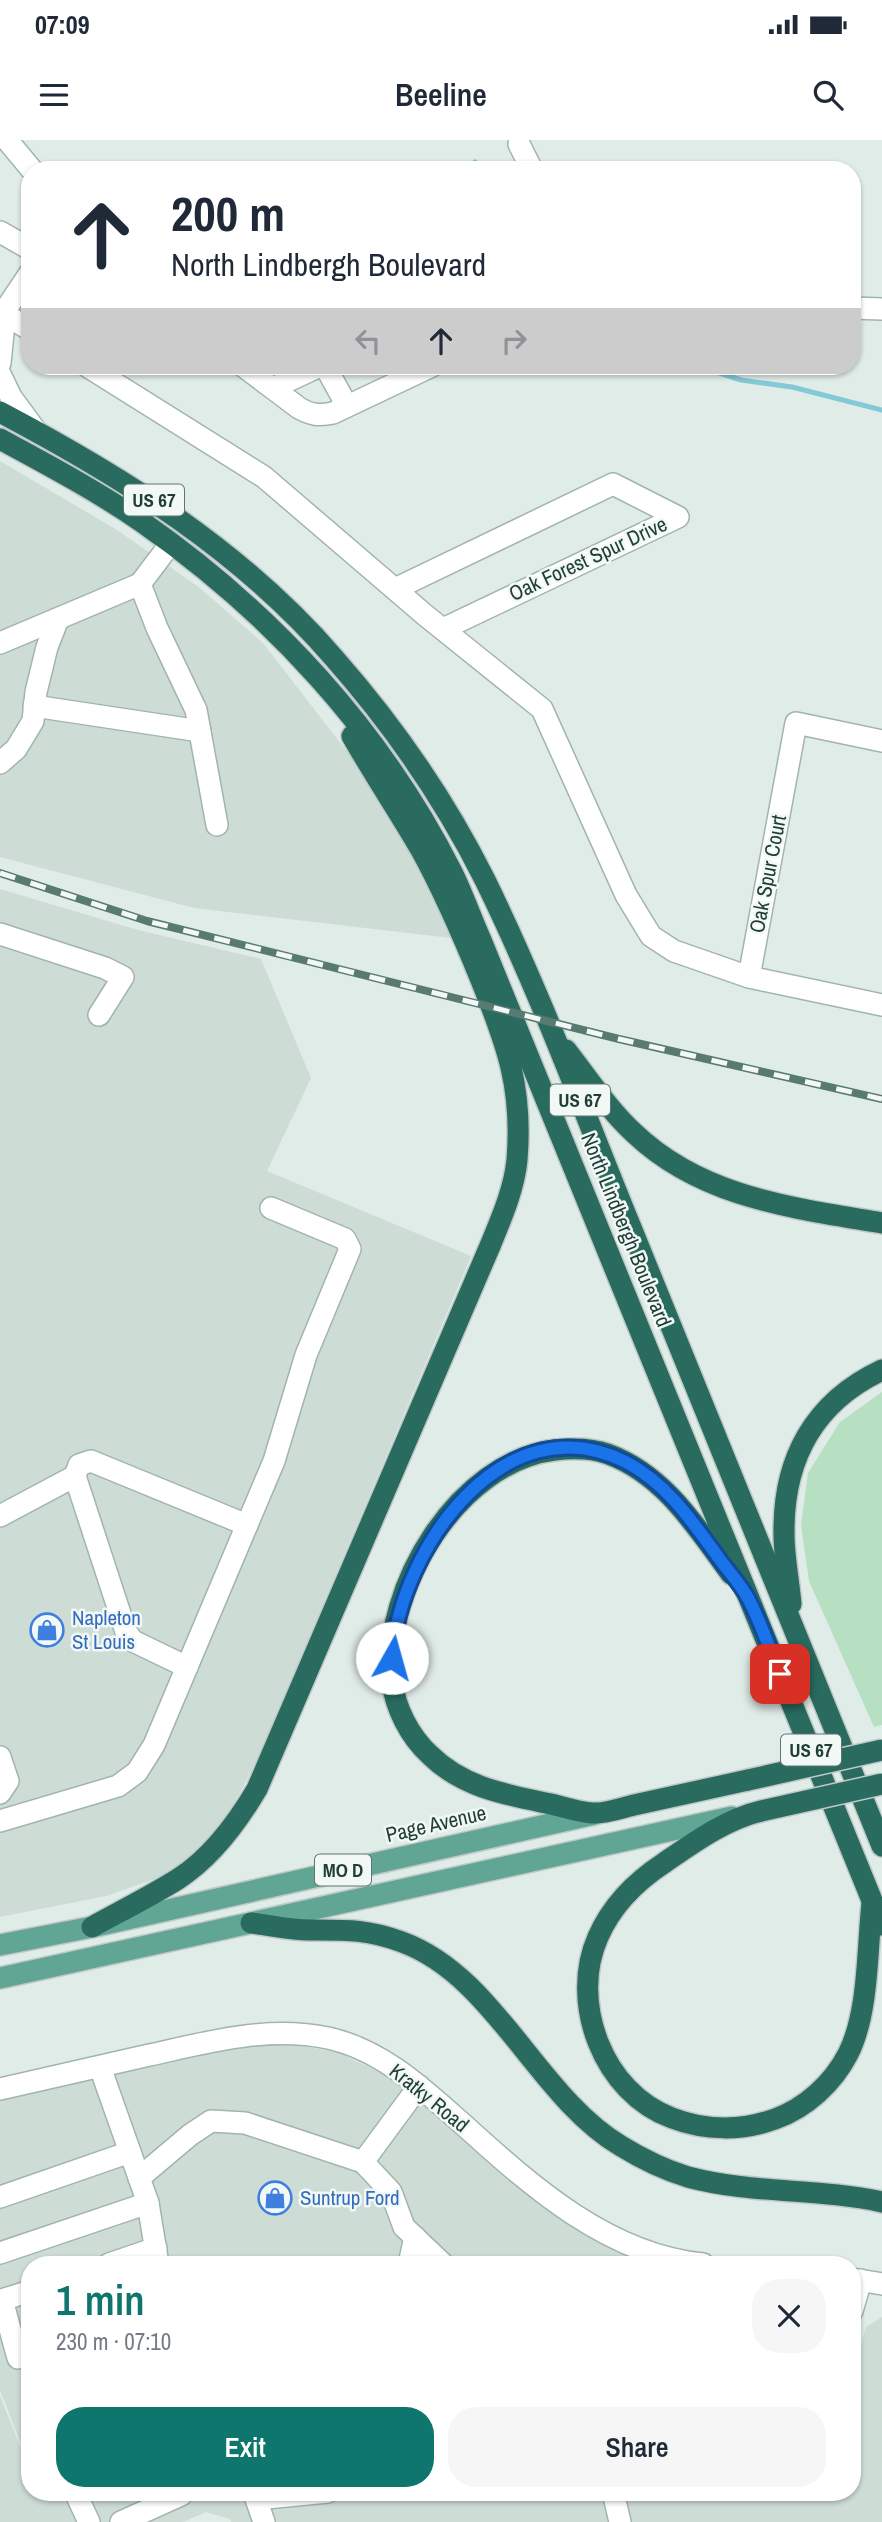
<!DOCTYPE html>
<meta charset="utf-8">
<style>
:root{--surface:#fff;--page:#f6f6f7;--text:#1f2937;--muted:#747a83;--accent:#0f766e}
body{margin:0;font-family:"Archivo Narrow",sans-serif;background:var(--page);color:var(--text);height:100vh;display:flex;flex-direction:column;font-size:26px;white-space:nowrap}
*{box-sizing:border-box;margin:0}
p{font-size:23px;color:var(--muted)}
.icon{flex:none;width:38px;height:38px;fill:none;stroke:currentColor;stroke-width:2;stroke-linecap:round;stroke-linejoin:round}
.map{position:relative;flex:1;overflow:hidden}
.panel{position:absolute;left:21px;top:2116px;width:840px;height:245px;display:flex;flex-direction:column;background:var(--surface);border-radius:28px;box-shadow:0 2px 5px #0004}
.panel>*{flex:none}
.banner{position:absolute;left:21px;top:21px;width:840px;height:214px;border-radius:28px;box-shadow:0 2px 5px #0004;background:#fff;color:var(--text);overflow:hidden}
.pin{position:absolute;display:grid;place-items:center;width:60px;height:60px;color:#fff;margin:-30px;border-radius:14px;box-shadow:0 4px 10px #0006}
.me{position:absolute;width:77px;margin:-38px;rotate:7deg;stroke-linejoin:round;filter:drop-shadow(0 0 5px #0008)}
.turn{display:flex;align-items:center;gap:24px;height:147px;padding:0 35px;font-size:32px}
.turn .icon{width:91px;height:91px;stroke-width:2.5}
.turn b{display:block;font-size:49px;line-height:60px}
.lanes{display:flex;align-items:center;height:66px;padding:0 35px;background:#0003;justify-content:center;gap:35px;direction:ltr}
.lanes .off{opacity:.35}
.round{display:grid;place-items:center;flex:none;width:74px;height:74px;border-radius:28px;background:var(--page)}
.head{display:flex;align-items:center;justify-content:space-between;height:119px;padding:0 35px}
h1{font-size:42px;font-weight:600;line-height:52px;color:var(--accent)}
.action{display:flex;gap:14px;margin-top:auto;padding:14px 35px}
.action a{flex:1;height:80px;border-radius:28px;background:var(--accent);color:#fff;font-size:28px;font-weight:600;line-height:80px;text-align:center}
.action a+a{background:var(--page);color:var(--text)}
.status{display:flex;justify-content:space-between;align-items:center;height:49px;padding:0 35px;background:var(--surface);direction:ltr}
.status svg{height:19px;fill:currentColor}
header{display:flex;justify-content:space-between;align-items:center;height:91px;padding:0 35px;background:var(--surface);font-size:32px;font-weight:600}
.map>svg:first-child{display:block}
.built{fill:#cedcd6}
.green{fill:#b7dfc2}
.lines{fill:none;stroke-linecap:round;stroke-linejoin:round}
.stream{stroke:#83c9d6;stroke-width:5}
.minor-casing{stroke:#a2b4ae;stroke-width:24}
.major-casing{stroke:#c0c9c7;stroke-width:24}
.highway-casing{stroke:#c0c9c7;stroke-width:24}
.minor{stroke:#fff;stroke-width:21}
.major{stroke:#61a594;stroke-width:21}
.highway{stroke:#296c5f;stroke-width:21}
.rail-casing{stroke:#597a71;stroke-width:8}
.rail{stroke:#f1f8f5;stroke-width:5;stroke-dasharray:16;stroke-linecap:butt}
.highway-bridge-casing{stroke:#c0c9c7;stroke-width:24;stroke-linecap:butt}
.highway-bridge{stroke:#296c5f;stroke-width:21}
.route-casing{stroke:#114b97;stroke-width:18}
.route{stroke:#1a73e8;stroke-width:12}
.labels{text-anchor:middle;stroke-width:5;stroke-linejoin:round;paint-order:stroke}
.shield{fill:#f1f8f5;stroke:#5e766f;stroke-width:2}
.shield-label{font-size:19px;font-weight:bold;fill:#1f3e36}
.street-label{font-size:21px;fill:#1f3e36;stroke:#f1f8f5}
.shop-label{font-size:21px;fill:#366cbe;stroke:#f1f8f5;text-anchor:start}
</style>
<div class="status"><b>07:09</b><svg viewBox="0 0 49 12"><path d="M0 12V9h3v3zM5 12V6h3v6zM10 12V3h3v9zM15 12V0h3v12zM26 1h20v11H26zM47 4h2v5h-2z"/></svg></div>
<header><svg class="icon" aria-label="menu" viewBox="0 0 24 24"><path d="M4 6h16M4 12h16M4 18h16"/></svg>Beeline<svg class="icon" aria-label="search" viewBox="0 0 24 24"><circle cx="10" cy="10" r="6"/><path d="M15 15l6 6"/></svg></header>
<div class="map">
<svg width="882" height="2382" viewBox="0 0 882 2382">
<rect width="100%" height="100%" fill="#e0ece7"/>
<g class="built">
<path d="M0 321 117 390 200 448 263 503 362 631 416 719 451 798 194 768 0 717Z"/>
<path d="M0 749 138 790 261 819 311 938 267 1031 471 1116 256 1623 227 1676 198 1709 166 1735 106 1756 0 1777Z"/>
<path d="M293 1904 339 1913 388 1936 437 1974 540 2066 693 2124H30V2327L0 2250V1961L228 1908Z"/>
<path d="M882 2177V2382H231L230 2379 206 2372 183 2382H0V2256L30 2331V2352H852V2236L866 2187Z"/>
</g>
<path class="green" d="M882 1252V1585L874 1587 809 1441 801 1385 808 1333 840 1282Z"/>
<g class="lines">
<g class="stream">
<path d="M463 30 475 22"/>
<path d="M698 226 741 240 792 247 882 270"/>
</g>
<defs>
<g id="minor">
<path d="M7 0 32 30"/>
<path d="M519 4 532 30"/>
<path d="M0 92 30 109"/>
<path d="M852 168 882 169"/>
<path d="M5 174 30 190"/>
<path d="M0 178 30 133"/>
<path d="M0 223 5 174"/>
<path d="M87 226 264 337 425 475 542 569 626 755 651 796 674 811 749 837 882 865"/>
<path d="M243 226 299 268C311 275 319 276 333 273L432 226"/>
<path d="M325 226 347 266"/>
<path d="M0 234 11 257 36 291"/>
<path d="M273 248 320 226"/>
<path d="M171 403 140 444 157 488 196 570 217 685"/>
<path d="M395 449 613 344 678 377 443 489"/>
<path d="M0 503 140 444"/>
<path d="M34 566 200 591"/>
<path d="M0 623 16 609 33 581 36 552 47 507 58 479"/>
<path d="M0 794 105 828 123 837 99 875"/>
<path d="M749 837 796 583 882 601"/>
<path d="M0 1376 75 1336"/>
<path d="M187 1527 133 1501 126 1492 75 1336 79 1325 91 1321 247 1385"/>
<path d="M0 1617 8 1641 0 1653"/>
<path d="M0 1681 118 1646 137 1632 154 1605 274 1321 306 1215 350 1109 345 1099 271 1068"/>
<path d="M100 1927 148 2063 158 2124"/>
<path d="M0 1949C48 1938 97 1927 145 1916 205 1903 266 1885 328 1898 383 1910 424 1950 465 1986 532 2047 609 2115 703 2124"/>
<path d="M363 2022 419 1946"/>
<path d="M139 2038 190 1995 211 1981 245 1983 363 2022 391 2052 404 2087 443 2124"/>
<path d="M0 2057 130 2012"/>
<path d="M0 2113 148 2063"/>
<path d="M109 2124 156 2108"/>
<path d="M409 2124 415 2097"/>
<path d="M852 2139 882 2144"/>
<path d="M30 2151 2 2160 18 2218 30 2213"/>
<path d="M852 2171 861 2140"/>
<path d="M75 2352 89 2382"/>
<path d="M613 2352 620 2382"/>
<path d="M121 2382 181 2355V2352"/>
<path d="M264 2382 256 2359 328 2352"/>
</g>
<g id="major">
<path d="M0 1805 92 1787 595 1674"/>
<path d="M0 1838 732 1677"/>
</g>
<g id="highway">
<path d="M0 272C123 337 242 411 334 518 393 585 445 660 485 740 540 852 583 970 630 1085 715 1292 799 1499 882 1706"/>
<path d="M0 299C48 325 97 351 142 382 271 472 381 591 452 732 463 754 471 778 481 800L882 1785"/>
<path d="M566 910C588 938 608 969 634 993 702 1058 794 1068 882 1083"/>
<path d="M731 1434C697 1388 665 1335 608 1314 591 1308 573 1308 555 1310 459 1321 381 1449 392 1541 395 1568 410 1597 430 1615 463 1648 508 1655 551 1664 564 1667 579 1672 592 1673 605 1674 621 1668 634 1665 672 1657 710 1648 748 1640"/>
<path d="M791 1464C789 1441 784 1417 784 1394 783 1319 814 1262 882 1230"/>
<path d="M761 1671C726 1679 693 1703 664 1723 635 1742 612 1765 598 1797 569 1862 603 1953 672 1978 706 1991 742 1991 775 1979 806 1968 833 1943 848 1914 869 1873 867 1809 872 1763"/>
<path d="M251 1783C270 1785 290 1790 309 1790 345 1790 367 1789 402 1802 495 1836 537 1956 621 2006 642 2019 665 2030 688 2037 751 2054 819 2048 882 2062"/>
<path d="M92 1787C121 1771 151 1756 178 1739 212 1717 237 1683 257 1649L490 1106C501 1079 514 1050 517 1020 523 948 507 905 481 840 463 796 444 752 421 710 399 672 374 635 352 596"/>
</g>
</defs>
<use href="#minor" class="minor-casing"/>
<use href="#major" class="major-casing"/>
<use href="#highway" class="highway-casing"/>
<use href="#minor" class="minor"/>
<use href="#major" class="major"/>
<use href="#highway" class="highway"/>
<defs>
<path id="rail" d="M0 733 147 781 619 899 882 959"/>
</defs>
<use href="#rail" class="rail-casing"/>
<use href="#rail" class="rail"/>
<defs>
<g id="highway-bridge">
<path d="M748 1640 882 1610"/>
<path d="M761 1671 882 1644"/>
</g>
</defs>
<use href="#highway-bridge" class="highway-bridge-casing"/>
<use href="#highway-bridge" class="highway-bridge"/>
</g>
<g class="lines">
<defs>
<path id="route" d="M392 1518C399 1410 504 1260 626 1322 668 1344 694 1384 721 1421 730 1433 742 1446 749 1460 761 1483 770 1510 780 1534"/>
</defs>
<use href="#route" class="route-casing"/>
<use href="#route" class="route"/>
</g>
<defs>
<symbol id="shop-ring" viewBox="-11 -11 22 22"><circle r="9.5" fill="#f1f8f5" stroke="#3f7fe0" stroke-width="1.5"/><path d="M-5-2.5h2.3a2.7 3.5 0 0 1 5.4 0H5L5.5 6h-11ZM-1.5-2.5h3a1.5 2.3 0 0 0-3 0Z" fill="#3f7fe0"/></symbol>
</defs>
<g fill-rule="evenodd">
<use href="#shop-ring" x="28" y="1471" width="38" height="38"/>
<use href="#shop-ring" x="256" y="2039" width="38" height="38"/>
</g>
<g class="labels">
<g class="shield">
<rect x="124" y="344.5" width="60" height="31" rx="5"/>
<rect x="550" y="944.5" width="60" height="31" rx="5"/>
<rect x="781" y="1594.5" width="60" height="31" rx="5"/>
<rect x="315" y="1714.5" width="56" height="31" rx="5"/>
</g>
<g class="shield-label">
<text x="154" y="367">US 67</text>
<text x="580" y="967">US 67</text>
<text x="811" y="1617">US 67</text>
<text x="343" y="1737">MO D</text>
</g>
<g class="street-label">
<text transform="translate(588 419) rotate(-25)" y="7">Oak Forest Spur Drive</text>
<text transform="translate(768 734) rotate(-79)" y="7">Oak Spur Court</text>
<text transform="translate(626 1090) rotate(68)" y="7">North Lindbergh Boulevard</text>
<text transform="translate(436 1684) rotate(-13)" y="7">Page Avenue</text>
<text transform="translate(429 1958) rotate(39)" y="7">Kratky Road</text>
</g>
<g class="shop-label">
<text x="72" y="1485">Napleton<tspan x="72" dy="24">St Louis</tspan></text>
<text x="300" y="2065">Suntrup Ford</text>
</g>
</g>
</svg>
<div class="pin" style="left:780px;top:1534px;background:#d93025"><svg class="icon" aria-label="arrive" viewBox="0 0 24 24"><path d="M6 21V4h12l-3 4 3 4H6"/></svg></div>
<svg class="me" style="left:392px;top:1518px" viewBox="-20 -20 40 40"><circle r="19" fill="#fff"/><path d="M0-13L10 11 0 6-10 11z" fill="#1a73e8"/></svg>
<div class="banner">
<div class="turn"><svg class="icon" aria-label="ahead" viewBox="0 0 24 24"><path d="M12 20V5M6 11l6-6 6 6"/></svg><div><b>200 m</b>North Lindbergh Boulevard</div></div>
<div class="lanes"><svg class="icon off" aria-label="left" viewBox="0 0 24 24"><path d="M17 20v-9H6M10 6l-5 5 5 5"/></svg><svg class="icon" aria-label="ahead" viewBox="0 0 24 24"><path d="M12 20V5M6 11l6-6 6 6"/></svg><svg class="icon off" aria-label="right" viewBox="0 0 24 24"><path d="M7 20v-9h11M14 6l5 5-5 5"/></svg></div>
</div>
<section class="panel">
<div class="head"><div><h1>1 min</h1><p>230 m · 07:10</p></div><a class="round"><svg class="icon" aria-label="close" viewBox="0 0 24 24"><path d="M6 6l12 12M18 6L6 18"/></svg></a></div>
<div class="action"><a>Exit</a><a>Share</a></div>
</section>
</div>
